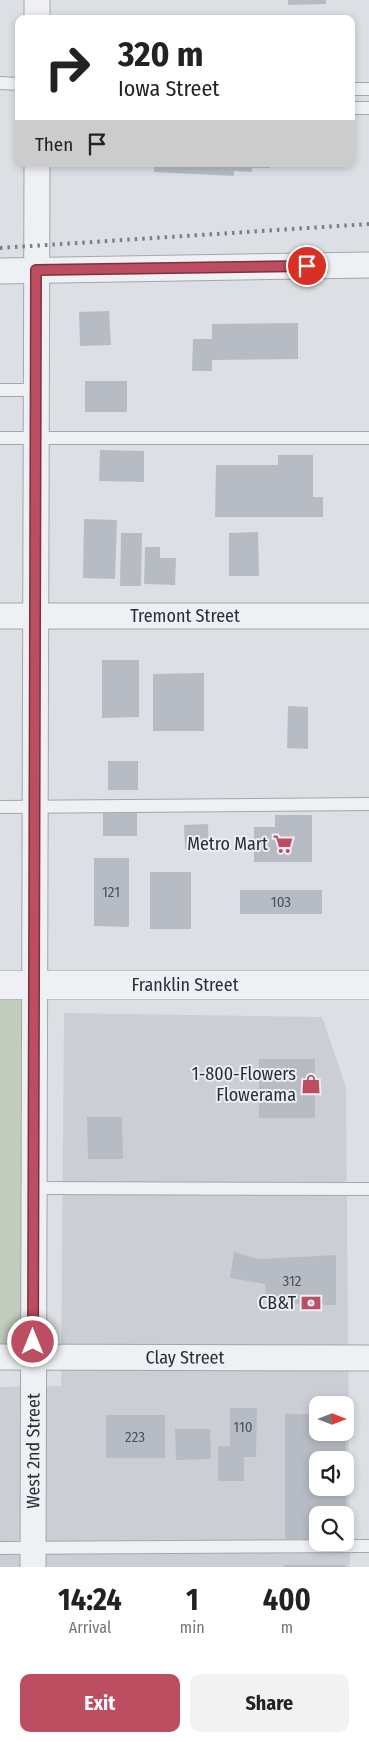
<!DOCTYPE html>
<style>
:root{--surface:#fff;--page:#f2f2f2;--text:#222;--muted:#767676;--accent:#bd4d60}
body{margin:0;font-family:"Fira Sans Condensed",sans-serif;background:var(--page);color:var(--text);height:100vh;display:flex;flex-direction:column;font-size:19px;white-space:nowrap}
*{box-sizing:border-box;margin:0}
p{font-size:16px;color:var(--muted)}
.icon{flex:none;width:28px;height:28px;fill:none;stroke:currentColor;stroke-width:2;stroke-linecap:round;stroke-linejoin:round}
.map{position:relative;height:1567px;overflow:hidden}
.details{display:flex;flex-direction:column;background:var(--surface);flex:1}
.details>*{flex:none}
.banner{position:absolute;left:15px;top:15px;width:340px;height:152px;border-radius:10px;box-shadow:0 2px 8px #0003;background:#fff;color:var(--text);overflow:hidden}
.needle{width:32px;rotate:90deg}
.tools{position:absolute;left:309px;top:1396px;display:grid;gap:10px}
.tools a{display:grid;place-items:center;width:45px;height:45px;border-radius:10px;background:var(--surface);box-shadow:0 2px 8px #0003;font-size:25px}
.pin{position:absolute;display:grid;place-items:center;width:42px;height:42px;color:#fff;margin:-21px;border:2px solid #fff;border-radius:50%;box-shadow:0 1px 5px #0007}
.me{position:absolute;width:55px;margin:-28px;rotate:0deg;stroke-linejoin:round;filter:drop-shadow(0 0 4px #0008)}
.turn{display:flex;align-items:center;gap:18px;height:105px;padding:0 20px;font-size:22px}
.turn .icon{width:65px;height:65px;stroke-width:2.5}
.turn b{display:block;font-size:35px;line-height:42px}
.then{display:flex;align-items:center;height:48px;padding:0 20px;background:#0003;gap:10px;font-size:19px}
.eta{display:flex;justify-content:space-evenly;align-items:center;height:85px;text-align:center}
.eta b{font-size:30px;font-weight:700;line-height:35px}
.cta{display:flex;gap:10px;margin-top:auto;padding:10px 20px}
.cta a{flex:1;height:58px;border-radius:10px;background:var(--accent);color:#fff;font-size:20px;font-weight:700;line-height:58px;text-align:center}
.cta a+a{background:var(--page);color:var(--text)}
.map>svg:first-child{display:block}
.built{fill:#cbcfd5;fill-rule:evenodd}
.green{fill:#c2cdbe}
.building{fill:#b7bcc4}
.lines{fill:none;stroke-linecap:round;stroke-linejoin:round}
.service-casing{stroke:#a2a7ad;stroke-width:14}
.minor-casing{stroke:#a2a7ad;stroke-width:27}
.tertiary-casing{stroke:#a2a7ad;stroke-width:29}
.service{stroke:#eef0f3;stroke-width:12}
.minor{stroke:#eef0f3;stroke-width:25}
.tertiary{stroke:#eef0f3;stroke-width:28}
.rail{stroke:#78808c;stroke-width:4;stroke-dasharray:2.5 5;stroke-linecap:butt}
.route-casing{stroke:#7b323e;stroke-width:12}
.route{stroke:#bd4d60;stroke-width:9}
.labels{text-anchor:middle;stroke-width:4;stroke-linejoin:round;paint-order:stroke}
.number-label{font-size:15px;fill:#4c525c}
.street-label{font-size:18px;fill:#282e39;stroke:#ebeef3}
.poi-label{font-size:18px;fill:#282e39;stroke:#ebeef3;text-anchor:end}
</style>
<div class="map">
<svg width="369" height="1567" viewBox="0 0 369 1567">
<rect width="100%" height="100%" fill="#dce0e4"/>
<path class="built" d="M64 1013 322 1017 346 1087 350 1567H0V1387L61 1386ZM318 1405H345V1432H318ZM318 1460H345V1488H318ZM318 1515H345V1542H318Z"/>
<path class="green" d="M0 985H34L33 1357H0Z"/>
<g class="building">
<path d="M288 0H326V4L288 5Z"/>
<path d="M154 164H270V168H252V172L234 171V176L154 172Z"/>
<path d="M109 311 111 345 80 346 79 312Z"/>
<path d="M298 323V359L212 360V371H192L193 339H212V324Z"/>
<rect x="85" y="381" width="42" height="31"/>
<path d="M100 450 144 451V482L99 481Z"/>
<path d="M278 455H313V497H323V517H215L216 465H278Z"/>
<path d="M84 519 117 520 115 579 83 578Z"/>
<path d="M258 532 259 576H229V533Z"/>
<path d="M121 533H142L141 586H120Z"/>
<path d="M145 547H160V558H176L175 585 144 584Z"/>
<path d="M102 660H139V717L102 718Z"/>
<path d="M204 673V731H153V674Z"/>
<path d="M288 706 308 707V749L287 748Z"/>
<rect x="108" y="761" width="30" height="29"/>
<rect x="103" y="810" width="34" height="26"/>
<path d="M275 815H312V862H254V827H275Z"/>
<path d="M208 824 209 849H185L184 825Z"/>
<path d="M94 858H129V927L94 926Z"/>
<rect x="150" y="872" width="41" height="57"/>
<rect x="240" y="890" width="82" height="24"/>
<rect x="259" y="1059" width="56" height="59"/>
<path d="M87 1117H122L123 1159H88Z"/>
<path d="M234 1252 258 1259 336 1255V1305L282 1304 284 1299 266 1298 265 1284 230 1278Z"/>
<path d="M230 1408H257L256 1457H244V1481H218V1446H230Z"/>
<path d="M285 1414H318V1432H346V1460H318V1488H346V1515H318V1539H285Z"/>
<rect x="106" y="1415" width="59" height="43"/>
<path d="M175 1429H210L211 1459 176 1460Z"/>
<rect x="284" y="1565" width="61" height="2"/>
</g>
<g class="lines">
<defs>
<g id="service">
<path d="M0 83 19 84"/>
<path d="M351 89H369"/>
<path d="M351 108H369"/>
<path d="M0 390H36"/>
<path d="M0 438H369"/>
<path d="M0 807 369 804"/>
<path d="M34 1188 369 1189"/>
<path d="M0 1548 369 1546"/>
</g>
<g id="minor">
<path d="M37 19V0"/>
<path d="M0 271 369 265"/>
<path id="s1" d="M0 616H369"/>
<path id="s2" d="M0 1357 369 1358"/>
<path id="s3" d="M33 1567 37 164"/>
</g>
<g id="tertiary">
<path id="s4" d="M0 985H369"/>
</g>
</defs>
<use href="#service" class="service-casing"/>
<use href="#minor" class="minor-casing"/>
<use href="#tertiary" class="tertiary-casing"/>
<use href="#service" class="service"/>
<use href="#minor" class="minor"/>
<use href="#tertiary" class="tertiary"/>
<path class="rail" d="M0 248 369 224"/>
</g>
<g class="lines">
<defs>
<path id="route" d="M33 1342 36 270 307 266"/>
</defs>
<use href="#route" class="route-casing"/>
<use href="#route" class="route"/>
</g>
<defs>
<symbol id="supermarket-bare" viewBox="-9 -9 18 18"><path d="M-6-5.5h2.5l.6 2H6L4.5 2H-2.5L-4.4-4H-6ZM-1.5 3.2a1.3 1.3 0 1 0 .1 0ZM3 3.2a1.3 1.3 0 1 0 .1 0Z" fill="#bd4d60" stroke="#ebeef3" stroke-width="2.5" paint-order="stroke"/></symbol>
<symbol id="shop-bare" viewBox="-9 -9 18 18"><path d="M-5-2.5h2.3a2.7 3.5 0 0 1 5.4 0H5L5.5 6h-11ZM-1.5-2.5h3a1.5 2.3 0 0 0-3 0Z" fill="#bd4d60" stroke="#ebeef3" stroke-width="2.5" paint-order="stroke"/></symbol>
<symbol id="bank-bare" viewBox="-9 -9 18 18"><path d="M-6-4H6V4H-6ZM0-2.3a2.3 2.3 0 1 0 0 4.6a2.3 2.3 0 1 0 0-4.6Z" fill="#bd4d60" stroke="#ebeef3" stroke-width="2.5" paint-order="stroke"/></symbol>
</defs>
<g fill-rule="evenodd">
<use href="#supermarket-bare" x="269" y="830" width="28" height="28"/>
<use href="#shop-bare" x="297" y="1070" width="28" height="28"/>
<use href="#bank-bare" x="297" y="1289" width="28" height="28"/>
</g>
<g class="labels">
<g class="number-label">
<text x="111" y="897">121</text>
<text x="281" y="907">103</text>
<text x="292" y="1286">312</text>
<text x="243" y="1432">110</text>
<text x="135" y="1442">223</text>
</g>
<g class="street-label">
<text dy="6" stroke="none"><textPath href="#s1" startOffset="185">Tremont Street</textPath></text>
<text dy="6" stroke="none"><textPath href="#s4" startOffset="185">Franklin Street</textPath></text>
<text dy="6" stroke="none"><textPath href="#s2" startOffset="185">Clay Street</textPath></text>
<text dy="6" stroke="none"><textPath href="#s3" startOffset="116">West 2nd Street</textPath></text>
</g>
<g class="poi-label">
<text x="268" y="850">Metro Mart</text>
<text x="296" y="1080">1-800-Flowers<tspan x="296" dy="21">Flowerama</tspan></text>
<text x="296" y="1309">CB&amp;T</text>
</g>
</g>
</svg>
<div class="tools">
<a><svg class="needle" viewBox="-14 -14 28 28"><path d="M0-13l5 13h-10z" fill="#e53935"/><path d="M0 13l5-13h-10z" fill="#767676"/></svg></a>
<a><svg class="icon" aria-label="sound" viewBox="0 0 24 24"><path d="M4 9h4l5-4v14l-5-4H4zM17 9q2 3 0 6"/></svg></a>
<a><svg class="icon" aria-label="search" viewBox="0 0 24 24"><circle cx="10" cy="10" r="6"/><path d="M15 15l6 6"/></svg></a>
</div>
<div class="pin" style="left:307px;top:266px;background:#d93025"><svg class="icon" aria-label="arrive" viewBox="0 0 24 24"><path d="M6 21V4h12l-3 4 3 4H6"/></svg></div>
<svg class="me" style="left:33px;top:1342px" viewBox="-20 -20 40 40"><circle r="17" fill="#bd4d60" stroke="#fff" stroke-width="3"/><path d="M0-11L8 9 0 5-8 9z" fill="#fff"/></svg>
<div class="banner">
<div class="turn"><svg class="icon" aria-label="right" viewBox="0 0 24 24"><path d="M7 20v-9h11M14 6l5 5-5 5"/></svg><div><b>320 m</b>Iowa Street</div></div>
<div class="then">Then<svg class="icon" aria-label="arrive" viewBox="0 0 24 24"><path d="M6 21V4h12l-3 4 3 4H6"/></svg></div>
</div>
</div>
<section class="details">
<div class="eta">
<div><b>14:24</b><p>Arrival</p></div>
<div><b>1</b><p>min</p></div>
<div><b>400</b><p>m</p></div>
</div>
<div class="cta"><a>Exit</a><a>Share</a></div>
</section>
